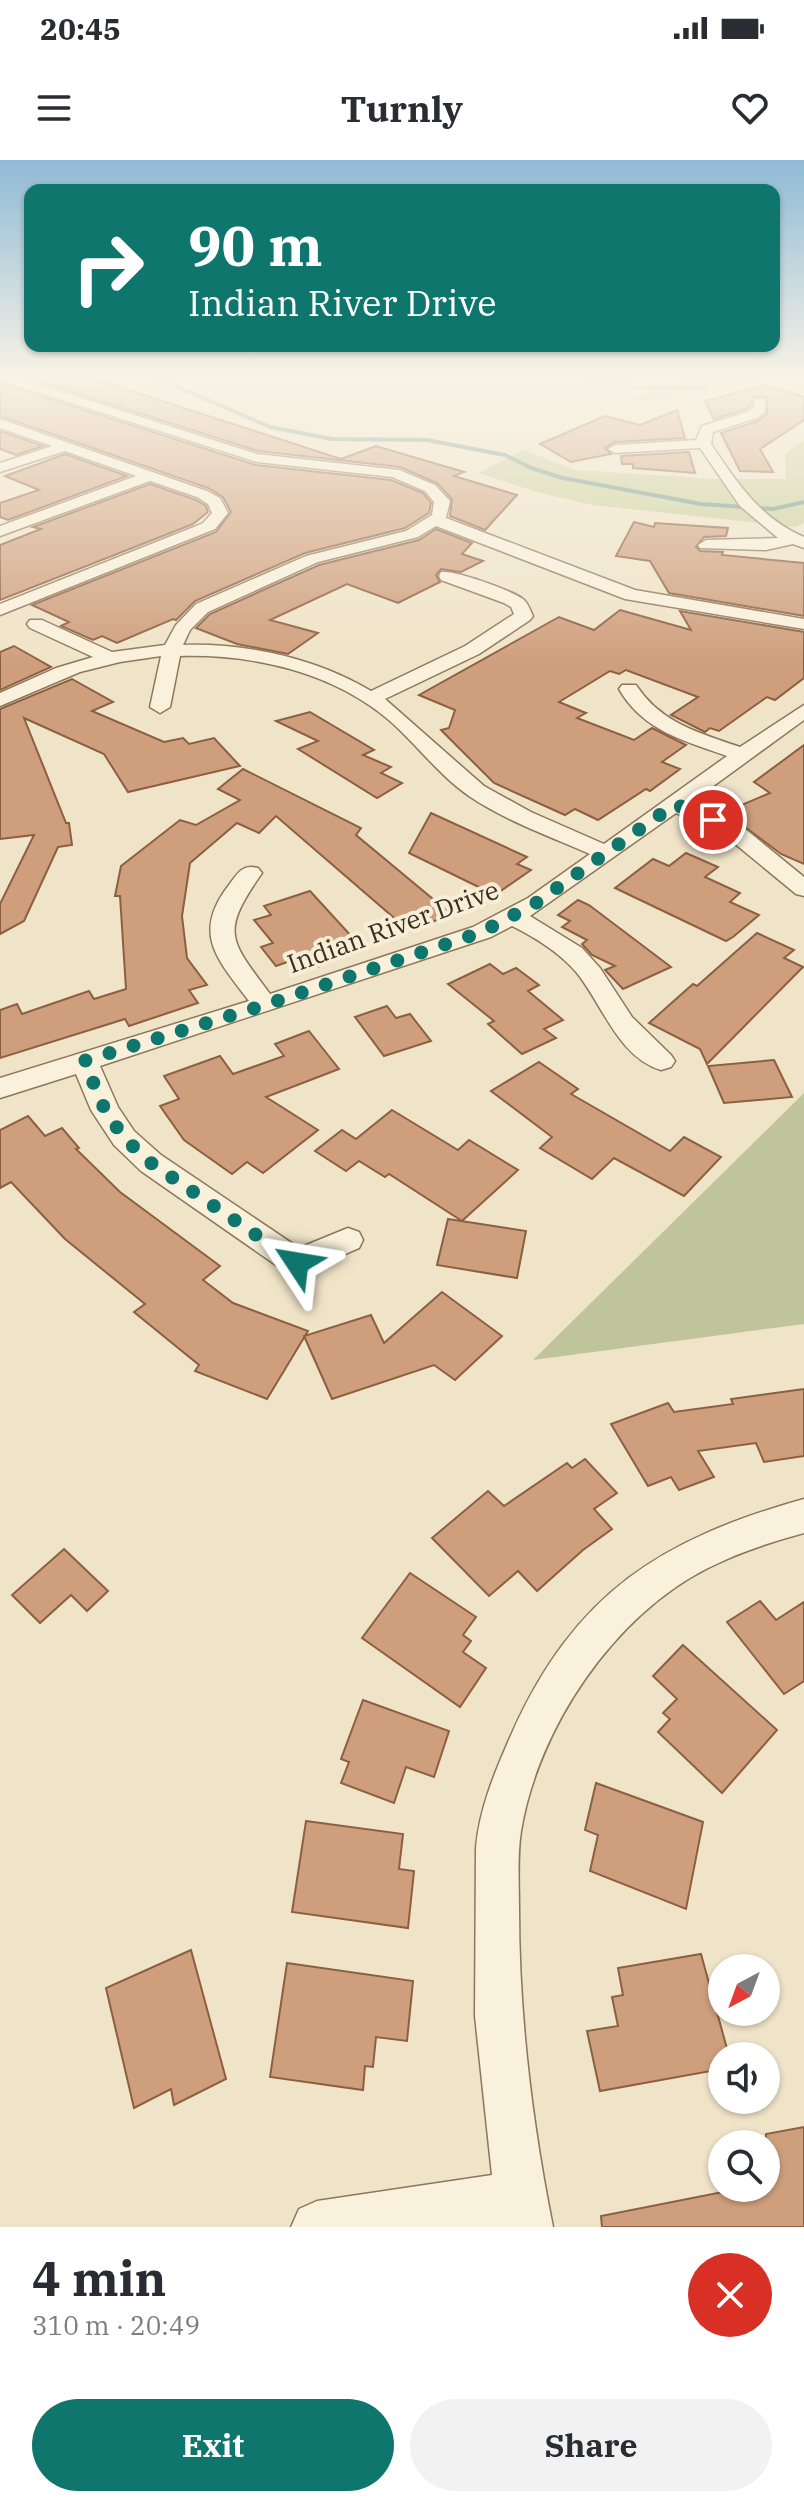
<!DOCTYPE html>
<meta charset="utf-8">
<style>
:root{--surface:#fff;--page:#f2f2f3;--text:#2b2b33;--muted:#7c7c81;--accent:#0f766e}
body{margin:0;font-family:"IBM Plex Serif",serif;background:var(--page);color:var(--text);height:100vh;display:flex;flex-direction:column;font-size:30px;white-space:nowrap}
*{box-sizing:border-box;margin:0}
p{font-size:26px;color:var(--muted)}
.icon{flex:none;width:44px;height:44px;fill:none;stroke:currentColor;stroke-width:2;stroke-linecap:round;stroke-linejoin:round}
.map{position:relative;height:2067px;overflow:hidden}
.panel{display:flex;flex-direction:column;background:var(--surface);flex:1}
.panel>*{flex:none}
.banner{position:absolute;left:24px;top:24px;width:756px;height:168px;border-radius:16px;box-shadow:0 2px 6px #0004;background:#0f766e;color:#fff;overflow:hidden}
.needle{width:52px;rotate:221deg}
.buttons{position:absolute;left:708px;top:1794px;display:grid;gap:16px}
.buttons a{display:grid;place-items:center;width:72px;height:72px;border-radius:50%;background:var(--surface);box-shadow:0 2px 6px #0004;font-size:40px}
.pin{position:absolute;display:grid;place-items:center;width:68px;height:68px;color:#fff;margin:-34px;border:4px solid #fff;border-radius:50%;box-shadow:0 2px 8px #0007}
.me{position:absolute;width:88px;margin:-44px;rotate:303deg;stroke-linejoin:round;filter:drop-shadow(0 0 6px #0008)}
.turn{display:flex;align-items:center;gap:28px;height:168px;padding:0 32px;font-size:36px}
.turn .icon{width:104px;height:104px;stroke-width:2.5}
.turn b{display:block;font-size:56px;line-height:68px}
.round{display:grid;place-items:center;flex:none;width:84px;height:84px;border-radius:42px;background:var(--page)}
.headline{display:flex;align-items:center;justify-content:space-between;height:136px;padding:0 32px}
h1{font-size:48px;font-weight:700;line-height:60px}
.action{display:flex;gap:16px;margin-top:auto;padding:16px 32px}
.action a{flex:1;height:92px;border-radius:48px;background:var(--accent);color:#fff;font-size:32px;font-weight:700;line-height:92px;text-align:center}
.action a+a{background:var(--page);color:var(--text)}
.status{display:flex;justify-content:space-between;align-items:center;height:56px;padding:0 40px;background:var(--surface);direction:ltr}
.status svg{height:22px;fill:currentColor}
header{display:flex;justify-content:space-between;align-items:center;height:104px;padding:0 32px;background:var(--surface);font-size:36px;font-weight:700}
.map>svg:first-child{display:block}
.green{fill:#c9cf9b}
.cemetery{fill:#bfc49a}
.lines{fill:none;stroke-linecap:round;stroke-linejoin:round}
.stream{stroke:#6f938a;stroke-width:4}
.building{fill:#cf9f7d;stroke:#8d5f41;stroke-width:2}
.minor-casing{stroke:#8d765c;stroke-width:3}
.minor{fill:#faf1dc;fill-rule:evenodd}
.route{stroke:#0f766e;stroke-width:14;stroke-dasharray:0 25.2}
.labels{text-anchor:middle;stroke-width:8;stroke-linejoin:round;paint-order:stroke}
.street-label{font-size:26px;fill:#3d2e20;stroke:#f7eed8}
</style>
<div class="status"><b>20:45</b><svg viewBox="0 0 49 12"><path d="M0 12V9h3v3zM5 12V6h3v6zM10 12V3h3v9zM15 12V0h3v12zM26 1h20v11H26zM47 4h2v5h-2z"/></svg></div>
<header><svg class="icon" aria-label="menu" viewBox="0 0 24 24"><path d="M4 6h16M4 12h16M4 18h16"/></svg>Turnly<svg class="icon" aria-label="heart" viewBox="0 0 24 24"><path d="M12 20l-8-8c-3-5 5-10 8-4 3-6 11-1 8 4z"/></svg></header>
<div class="map">
<svg width="804" height="2067" viewBox="0 0 804 2067">
<rect width="100%" height="100%" fill="#f0e4c8"/>
<g class="green">
<path d="M696 215H792L706 232 621 243Z"/>
<path d="M804 279V363L796 367 592 345 537 332 478 313 524 290 575 310 715 319H786L785 294Z"/>
</g>
<path class="cemetery" d="M804 933V1164L533 1200Z"/>
<g class="lines">
<g class="stream">
<path d="M150 215 270 267 332 279 427 280 505 295 531 308 563 318 701 344 773 349 804 342"/>
<path d="M584 215 594 221H620L637 227 702 228 714 216 734 215"/>
</g>
</g>
<g class="building">
<path d="M19 215H82L341 299 376 286 464 312 454 316 517 335 485 370 450 356 452 339 437 323 400 307 258 291Z"/>
<path d="M0 223 256 305 391 320 423 333 431 343 429 353 405 368 305 393 195 441 176 460 173 459 117 483 102 476 93 480 61 466 69 462 32 445 216 372 231 352 223 337 208 328 0 256Z"/>
<path d="M766 225 804 237V260L760 289 773 312 740 311 721 273 758 261 767 254V237H753L750 246 746 249 714 259 705 241Z"/>
<path d="M677 250 685 278 615 282 605 288 611 294 571 302 540 284 605 256 640 265Z"/>
<path d="M0 271 43 286 16 295 0 289Z"/>
<path d="M689 292 695 313 633 308V304H622L621 296Z"/>
<path d="M65 294 127 316 8 360 0 357V343L39 330 5 316Z"/>
<path d="M150 324 196 340 206 346 208 352 193 364 0 440V385L41 369 33 367Z"/>
<path d="M634 362 654 367 655 363 728 368 726 376 704 377 696 387 700 391 723 392 722 395 804 403V456L669 433 650 401 616 396Z"/>
<path d="M436 369 472 383 462 394 483 401 461 412 441 409 436 415 440 422 398 443 347 424 270 460 318 473 288 494 237 484 196 468 210 454 319 405 419 380Z"/>
<path d="M620 450 691 470 680 451 804 472V518L775 540 767 537 719 571 710 568 705 572 671 555 698 537 626 510 619 514 610 511 559 542 586 553 577 558 634 580 652 568 686 585 662 602 680 609 650 631 646 629 598 660 575 649 565 655 494 623 441 570 449 568 455 550 419 535 559 457 594 470Z"/>
<path d="M14 486 51 507 0 530V492Z"/>
<path d="M72 519 113 542 92 551 164 582 183 578 189 584 214 578 240 606 128 632 104 594 24 558 66 663H69L72 685 58 687 24 761 0 774V744L34 675 0 679V549Z"/>
<path d="M310 552 374 590 363 595 391 607 381 613 402 623 377 638 298 589 318 581 276 561Z"/>
<path d="M804 585V704L781 694 725 652 770 633 754 622Z"/>
<path d="M243 609 361 668 356 675 451 754 425 765 415 757 400 763 276 656 259 673 237 663 190 703 182 756 187 798 207 825 189 830 198 843 129 866 125 859 0 898V850L17 844 22 854 89 831 94 839 126 829 120 736H115L121 706 180 660 196 665 240 640 218 629Z"/>
<path d="M431 653 527 697 517 704 531 710 495 735 409 693Z"/>
<path d="M686 693 718 707 705 717 740 733 730 742 759 755 733 777 726 781 615 728 653 699 669 706Z"/>
<path d="M310 731 364 790 300 813 290 801 276 806 261 787 273 783 254 760 271 755 264 746Z"/>
<path d="M578 740 589 745 671 807 623 829 605 810 615 806 592 795 582 784 587 780 562 767 570 761 558 755Z"/>
<path d="M757 773 794 790 784 798 803 807 707 904 700 889 649 863 693 824 697 826Z"/>
<path d="M490 804 503 814 516 808 539 825 528 831 563 860 544 869 556 878 522 894 488 864 494 861 448 824Z"/>
<path d="M387 846 396 858 410 854 431 881 384 896 355 857Z"/>
<path d="M309 871 339 909 266 937 318 970 263 1013 247 1002 232 1014 184 980 160 946 179 939 164 916 220 896 233 914 284 896 275 884Z"/>
<path d="M774 900 792 937 724 943 708 906Z"/>
<path d="M539 902 578 929 571 934 670 991 684 977 721 997 684 1036 614 998 592 1019 540 988 552 977 491 931Z"/>
<path d="M392 950 458 990 469 980 518 1010 462 1061 389 1014 385 1017 359 1001 346 1011 315 991 342 970 356 979Z"/>
<path d="M28 956 45 976 62 968 79 988 76 989 120 1032 220 1106 203 1120 233 1143 308 1171 267 1239 195 1211 199 1205 134 1152 145 1144 65 1079 11 1022 0 1028V970Z"/>
<path d="M448 1059 526 1071 517 1118 437 1105Z"/>
<path d="M442 1132 502 1176 455 1220 434 1205 332 1239 304 1176 371 1155 384 1183Z"/>
<path d="M804 1229V1296L764 1302 756 1283 698 1291 714 1317 679 1330 671 1317 648 1326 611 1264 668 1243 674 1252 733 1244 731 1239Z"/>
<path d="M585 1299 617 1333 594 1349 612 1369 583 1390 537 1431 518 1411 489 1436 432 1378 488 1331 504 1346 567 1303 572 1308Z"/>
<path d="M64 1389 108 1431 87 1451 71 1435 40 1463 12 1435Z"/>
<path d="M410 1413 476 1457 463 1475 471 1481 463 1492 486 1508 460 1547 362 1478Z"/>
<path d="M760 1441 776 1460 804 1442V1521L784 1534 727 1462Z"/>
<path d="M683 1485 777 1570 722 1633 658 1572 670 1559 663 1553 677 1539 653 1516Z"/>
<path d="M363 1540 449 1571 434 1617 406 1607 394 1643 341 1623 349 1602 341 1599Z"/>
<path d="M596 1623 703 1662 686 1749 590 1711 598 1675 585 1670Z"/>
<path d="M306 1661 403 1674 399 1709 414 1711 408 1768 292 1752Z"/>
<path d="M191 1790 226 1919 174 1945 171 1929 134 1948 106 1828Z"/>
<path d="M701 1794 729 1896H722V1909L600 1931 587 1871 618 1866 612 1837 623 1835 618 1808Z"/>
<path d="M287 1803 413 1821 407 1881 376 1877 373 1907 365 1906 363 1930 270 1917Z"/>
<path d="M804 1967V2067H602L601 2056 743 2028H766V1974Z"/>
</g>
<g class="lines">
<defs>
<g id="minor">
<path d="M0 215H9L257 294 399 310 435 325 450 341 446 358 635 430 804 459V469L625 439 436 366 418 377 318 402 208 452 190 470 183 485C247 483 316 498 371 531L465 486 514 454 511 447 504 443 441 420 439 416 441 412C454 410 511 430 523 439 528 443 530 450 533 456L530 460 479 494 385 539 484 626 531 652 604 684 727 596C685 581 643 571 619 529L622 525H636C661 563 699 573 740 587L804 545V560L690 643 744 668 804 717V736L796 734 728 678 676 653 530 756 582 788 600 808 632 857 671 895 675 901 671 907 661 910C619 898 602 844 577 813 559 792 536 778 512 766L491 777 100 906 118 947 134 971 161 995 299 1088 348 1068 359 1072 363 1080 359 1088 297 1115 286 1112 141 1011 114 985 91 950 76 914 0 938V918L249 841C218 800 191 774 229 725 238 713 242 704 258 708L262 713C220 773 229 779 270 834L473 767 528 738 590 694C549 676 506 661 469 636 439 615 417 585 390 561 333 512 253 494 180 496L170 547 160 553 150 547 161 496 120 502 80 512 0 546V533L56 508 93 497 30 468 27 464 30 460H42L112 492 165 485 176 465 196 444 306 396 406 371 432 355 434 342 425 331 392 317 257 302 0 220Z"/>
<path d="M755 239H765V252L757 258 713 272 711 284C737 323 760 358 804 377V388L793 384 766 390 700 388 698 385 706 380 778 378 740 346 700 288 615 293 608 289 615 285 696 280 702 266 747 252 753 248Z"/>
<path d="M0 259 207 331 220 338 228 353 215 369 0 455V444L194 367 203 363 212 353 208 344 197 337 150 321 0 376V366L136 316 65 291 0 312V303L52 286 0 268Z"/>
<path d="M804 1339V1373C771 1382 739 1392 708 1408 614 1455 538 1568 521 1671 517 1696 519 1723 519 1749 519 1856 532 1962 553 2067H291L299 2049 317 2041 492 2015 475 1856 476 1688C479 1649 496 1609 512 1573 575 1433 661 1379 804 1339Z"/>
</g>
</defs>
<use href="#minor" class="minor-casing"/>
<use href="#minor" class="minor"/>
</g>
<linearGradient id="sky" x2="0" y2="1"><stop stop-color="#8fbad6"/><stop offset="0.43" stop-color="#f8f3e6"/><stop offset="1" stop-color="#f8f3e6" stop-opacity="0"/></linearGradient>
<rect width="804" height="504" fill="url(#sky)"/>
<g class="lines">
<path class="route" d="M297 1103 151 1003 124 978 105 950 84 901 265 845 482 772 536 743 675 644 713 660"/>
</g>
<g class="labels">
<g class="street-label">
<text transform="translate(393 767) rotate(-20)" y="9">Indian River Drive</text>
</g>
</g>
</svg>
<div class="buttons">
<a><svg class="needle" viewBox="-14 -14 28 28"><path d="M0-13l5 13h-10z" fill="#e53935"/><path d="M0 13l5-13h-10z" fill="#7c7c81"/></svg></a>
<a><svg class="icon" aria-label="sound" viewBox="0 0 24 24"><path d="M4 9h4l5-4v14l-5-4H4zM17 9q2 3 0 6"/></svg></a>
<a><svg class="icon" aria-label="search" viewBox="0 0 24 24"><circle cx="10" cy="10" r="6"/><path d="M15 15l6 6"/></svg></a>
</div>
<div class="pin" style="left:713px;top:660px;background:#d93025"><svg class="icon" aria-label="arrive" viewBox="0 0 24 24"><path d="M6 21V4h12l-3 4 3 4H6"/></svg></div>
<svg class="me" style="left:297px;top:1103px" viewBox="-20 -20 40 40"><path d="M0-17L14 15 0 8-14 15z" fill="#0f766e" stroke="#fff" stroke-width="4"/></svg>
<div class="banner">
<div class="turn"><svg class="icon" aria-label="right" viewBox="0 0 24 24"><path d="M7 20v-9h11M14 6l5 5-5 5"/></svg><div><b>90 m</b>Indian River Drive</div></div>
</div>
</div>
<section class="panel">
<div class="headline"><div><h1>4 min</h1><p>310 m · 20:49</p></div><a class="round" style="background:#d93025;color:#fff"><svg class="icon" aria-label="close" viewBox="0 0 24 24"><path d="M6 6l12 12M18 6L6 18"/></svg></a></div>
<div class="action"><a>Exit</a><a>Share</a></div>
</section>
